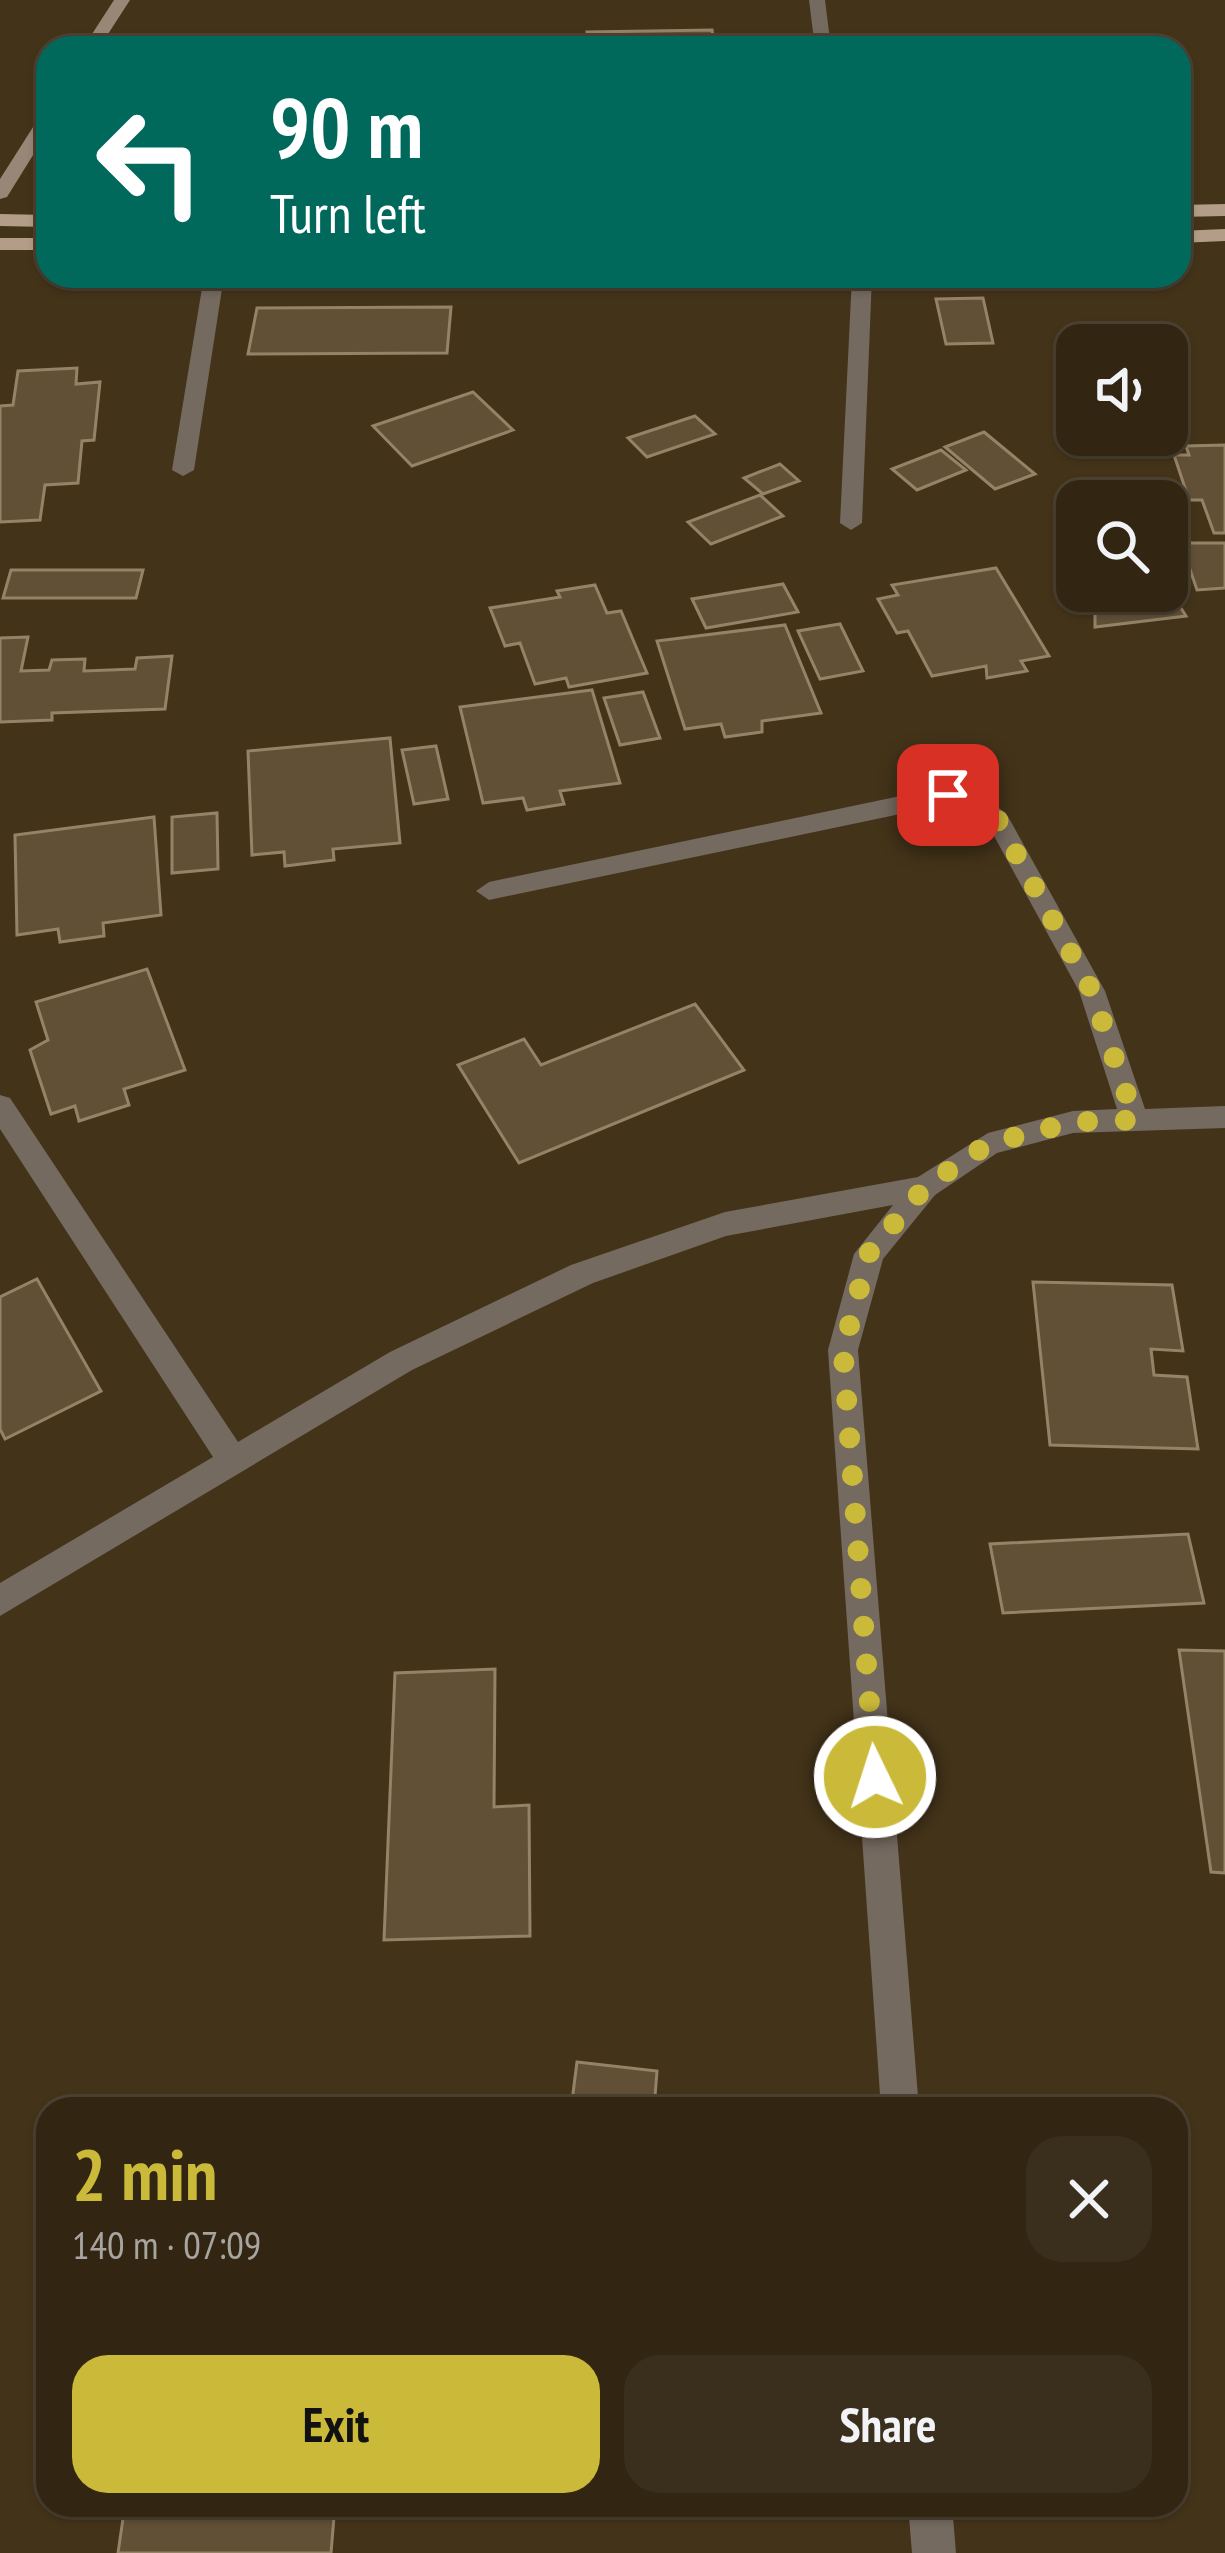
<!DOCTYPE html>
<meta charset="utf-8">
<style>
:root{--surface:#322613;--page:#3a2e1c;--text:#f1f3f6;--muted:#a8a5a0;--line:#4d4333;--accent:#cbba39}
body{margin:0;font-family:"PT Sans Narrow",sans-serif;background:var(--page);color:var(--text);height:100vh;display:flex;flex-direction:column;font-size:45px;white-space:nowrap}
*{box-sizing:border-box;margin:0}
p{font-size:39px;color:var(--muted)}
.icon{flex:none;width:66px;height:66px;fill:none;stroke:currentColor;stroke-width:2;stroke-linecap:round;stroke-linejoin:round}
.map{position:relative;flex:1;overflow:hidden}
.side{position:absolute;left:36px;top:2097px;width:1152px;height:420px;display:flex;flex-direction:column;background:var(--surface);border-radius:36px;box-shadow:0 3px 9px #0004,0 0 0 3px var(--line)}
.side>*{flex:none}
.guide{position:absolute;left:36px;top:36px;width:1155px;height:252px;border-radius:36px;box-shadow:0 3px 9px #0004,0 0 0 3px var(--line);background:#00695c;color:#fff;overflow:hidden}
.controls{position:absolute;left:1056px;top:324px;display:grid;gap:24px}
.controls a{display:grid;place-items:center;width:132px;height:132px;border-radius:24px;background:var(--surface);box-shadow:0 3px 9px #0004,0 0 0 3px var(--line);font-size:60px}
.pin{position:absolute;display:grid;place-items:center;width:102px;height:102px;color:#fff;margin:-51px;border-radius:24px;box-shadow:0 6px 18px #0006}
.me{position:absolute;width:132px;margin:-66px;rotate:356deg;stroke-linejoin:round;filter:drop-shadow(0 0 9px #0008)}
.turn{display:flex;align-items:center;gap:42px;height:252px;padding:0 36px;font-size:54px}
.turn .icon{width:156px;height:156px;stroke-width:2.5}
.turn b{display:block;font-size:84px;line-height:102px}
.round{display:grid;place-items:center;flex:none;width:126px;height:126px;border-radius:36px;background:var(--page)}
.head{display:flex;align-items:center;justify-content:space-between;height:204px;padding:0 36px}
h1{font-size:72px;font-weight:700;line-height:90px;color:var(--accent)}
.button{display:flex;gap:24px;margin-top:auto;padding:24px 36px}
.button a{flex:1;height:138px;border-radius:36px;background:var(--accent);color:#111;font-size:48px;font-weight:700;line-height:138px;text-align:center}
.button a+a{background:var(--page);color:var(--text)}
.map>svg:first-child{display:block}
.building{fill:#615036;stroke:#958367;stroke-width:3}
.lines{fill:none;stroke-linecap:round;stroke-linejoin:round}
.street{fill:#756a60;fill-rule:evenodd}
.secondary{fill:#988777;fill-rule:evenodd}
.primary{fill:#b39d88;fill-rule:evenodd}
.route{stroke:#cbba39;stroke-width:21;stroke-dasharray:0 37.8}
</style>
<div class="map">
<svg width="1225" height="2553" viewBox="0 0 1225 2553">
<rect width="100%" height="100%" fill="#433319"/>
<g class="building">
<path d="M712 30 715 48H588L587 32Z"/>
<path d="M983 298 993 343 946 344 936 299Z"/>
<path d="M451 307 447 353 248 354 257 308Z"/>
<path d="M77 368 76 384 100 382 94 440 82 441 78 483 45 485 40 520 0 522V406L13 405 18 371Z"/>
<path d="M473 392 513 430 412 466 373 426Z"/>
<path d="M695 416 715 434 647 457 628 438Z"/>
<path d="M984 432 1035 474 995 489 945 447Z"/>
<path d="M1225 445V533H1214L1202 500H1189L1174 455H1189L1186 446Z"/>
<path d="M941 450 966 470 917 490 892 469Z"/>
<path d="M780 464 799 481 763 494 744 478Z"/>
<path d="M760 495 783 516 711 544 688 522Z"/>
<path d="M1181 543H1225V588L1197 590Z"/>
<path d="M996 568 1049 656 1021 661 1027 671 987 678 986 666 932 676 908 631 897 633 878 599 898 595 892 585Z"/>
<path d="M11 570H143L136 598H3Z"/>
<path d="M783 584 798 612 706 628 692 599Z"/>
<path d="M595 585 607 613 621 611 647 673 569 687 566 678 535 684 520 643 505 646 490 608 560 597 557 591Z"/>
<path d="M1167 586 1186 616 1095 627V591H1167Z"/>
<path d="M840 624 863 671 820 679 798 631Z"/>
<path d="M785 625 821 713 762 721V732L725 737 721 724 685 729 657 641Z"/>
<path d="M28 637 21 671 49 670 52 660 85 659 84 671 135 669 137 658 172 656 165 709 52 713V720L0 722V638Z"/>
<path d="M592 690 620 783 560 791 564 804 527 810 523 798 483 803 460 707Z"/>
<path d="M643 692 660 738 620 745 604 698Z"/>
<path d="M390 738 400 843 333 849 334 860 285 866 284 852 252 855 248 751Z"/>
<path d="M436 746 448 799 414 804 402 750Z"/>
<path d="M217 813 218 869 172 873V817Z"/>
<path d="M154 817 161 915 103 923 104 936 60 942 58 929 17 935 15 835Z"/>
<path d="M147 969 185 1070 124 1089 129 1105 79 1121 75 1106 51 1114 30 1050 48 1040 36 1002Z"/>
<path d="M695 1004 744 1070 519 1163 458 1065 524 1039 541 1065Z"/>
<path d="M37 1279 101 1391 5 1439 0 1429V1297Z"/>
<path d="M1033 1282 1172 1285 1183 1351 1151 1349 1154 1375 1187 1377 1198 1449 1050 1445Z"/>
<path d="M1188 1534 1204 1603 1003 1613 990 1544Z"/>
<path d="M1179 1650 1225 1651V1873L1211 1872Z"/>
<path d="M495 1669 494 1807 529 1805 530 1936 384 1940 395 1673Z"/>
<path d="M577 2062 657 2071 654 2109H571Z"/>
<path d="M125 2505H335L331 2553H118Z"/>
</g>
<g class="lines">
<g class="street">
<path d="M809 0H825L831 48H815Z"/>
<path d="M204 276H224L194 470 183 476 172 470Z"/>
<path d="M852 276H872L862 523 851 530 840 523Z"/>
<path d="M948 786 983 797 1006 813 1105 991 1145 1109 1225 1106V1128L1073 1133 997 1153 935 1195 883 1259 858 1350 919 2109H881L828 1350 854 1254 893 1205 726 1236 593 1283 412 1370 0 1616V1583L213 1457 0 1129V1095L10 1098 238 1442 390 1352 571 1265 725 1212 918 1177 988 1133 1073 1111 1117 1109 1079 991 988 825 948 804 489 900 476 891 489 882Z"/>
<path d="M908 2505H952L956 2553H912Z"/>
</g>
<g class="secondary">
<path d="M114 0H130L99 48H83Z"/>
<path d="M48 112V131L7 197 0 199V179L42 113Z"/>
</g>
<g class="primary">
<path d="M1225 204V216L1179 217V205Z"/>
<path d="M0 214 48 215V227L0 226Z"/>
<path d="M1225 229V241L1179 243V231Z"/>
<rect x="0" y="238" width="48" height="12"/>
</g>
</g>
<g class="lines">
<path class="route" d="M875 1777 843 1350 869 1253 925 1187 988 1144 1073 1122 1135 1120 1092 991 997 819 974 802 948 795"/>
</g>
</svg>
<div class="controls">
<a><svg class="icon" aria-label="sound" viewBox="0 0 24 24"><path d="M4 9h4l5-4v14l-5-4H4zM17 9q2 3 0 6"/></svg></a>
<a><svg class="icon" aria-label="search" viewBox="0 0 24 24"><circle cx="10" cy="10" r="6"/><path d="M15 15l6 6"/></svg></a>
</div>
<div class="pin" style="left:948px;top:795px;background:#d93025"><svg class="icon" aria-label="arrive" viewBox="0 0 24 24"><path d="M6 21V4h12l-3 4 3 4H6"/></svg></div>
<svg class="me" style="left:875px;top:1777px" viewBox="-20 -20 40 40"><circle r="17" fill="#cbba39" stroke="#fff" stroke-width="3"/><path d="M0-11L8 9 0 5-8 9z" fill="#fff"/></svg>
<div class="guide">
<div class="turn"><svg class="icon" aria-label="left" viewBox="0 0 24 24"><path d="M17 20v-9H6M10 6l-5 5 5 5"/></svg><div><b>90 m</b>Turn left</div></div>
</div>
<section class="side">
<div class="head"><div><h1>2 min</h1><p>140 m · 07:09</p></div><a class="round"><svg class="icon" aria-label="close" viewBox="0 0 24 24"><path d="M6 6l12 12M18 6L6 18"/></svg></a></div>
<div class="button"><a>Exit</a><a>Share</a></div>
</section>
</div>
